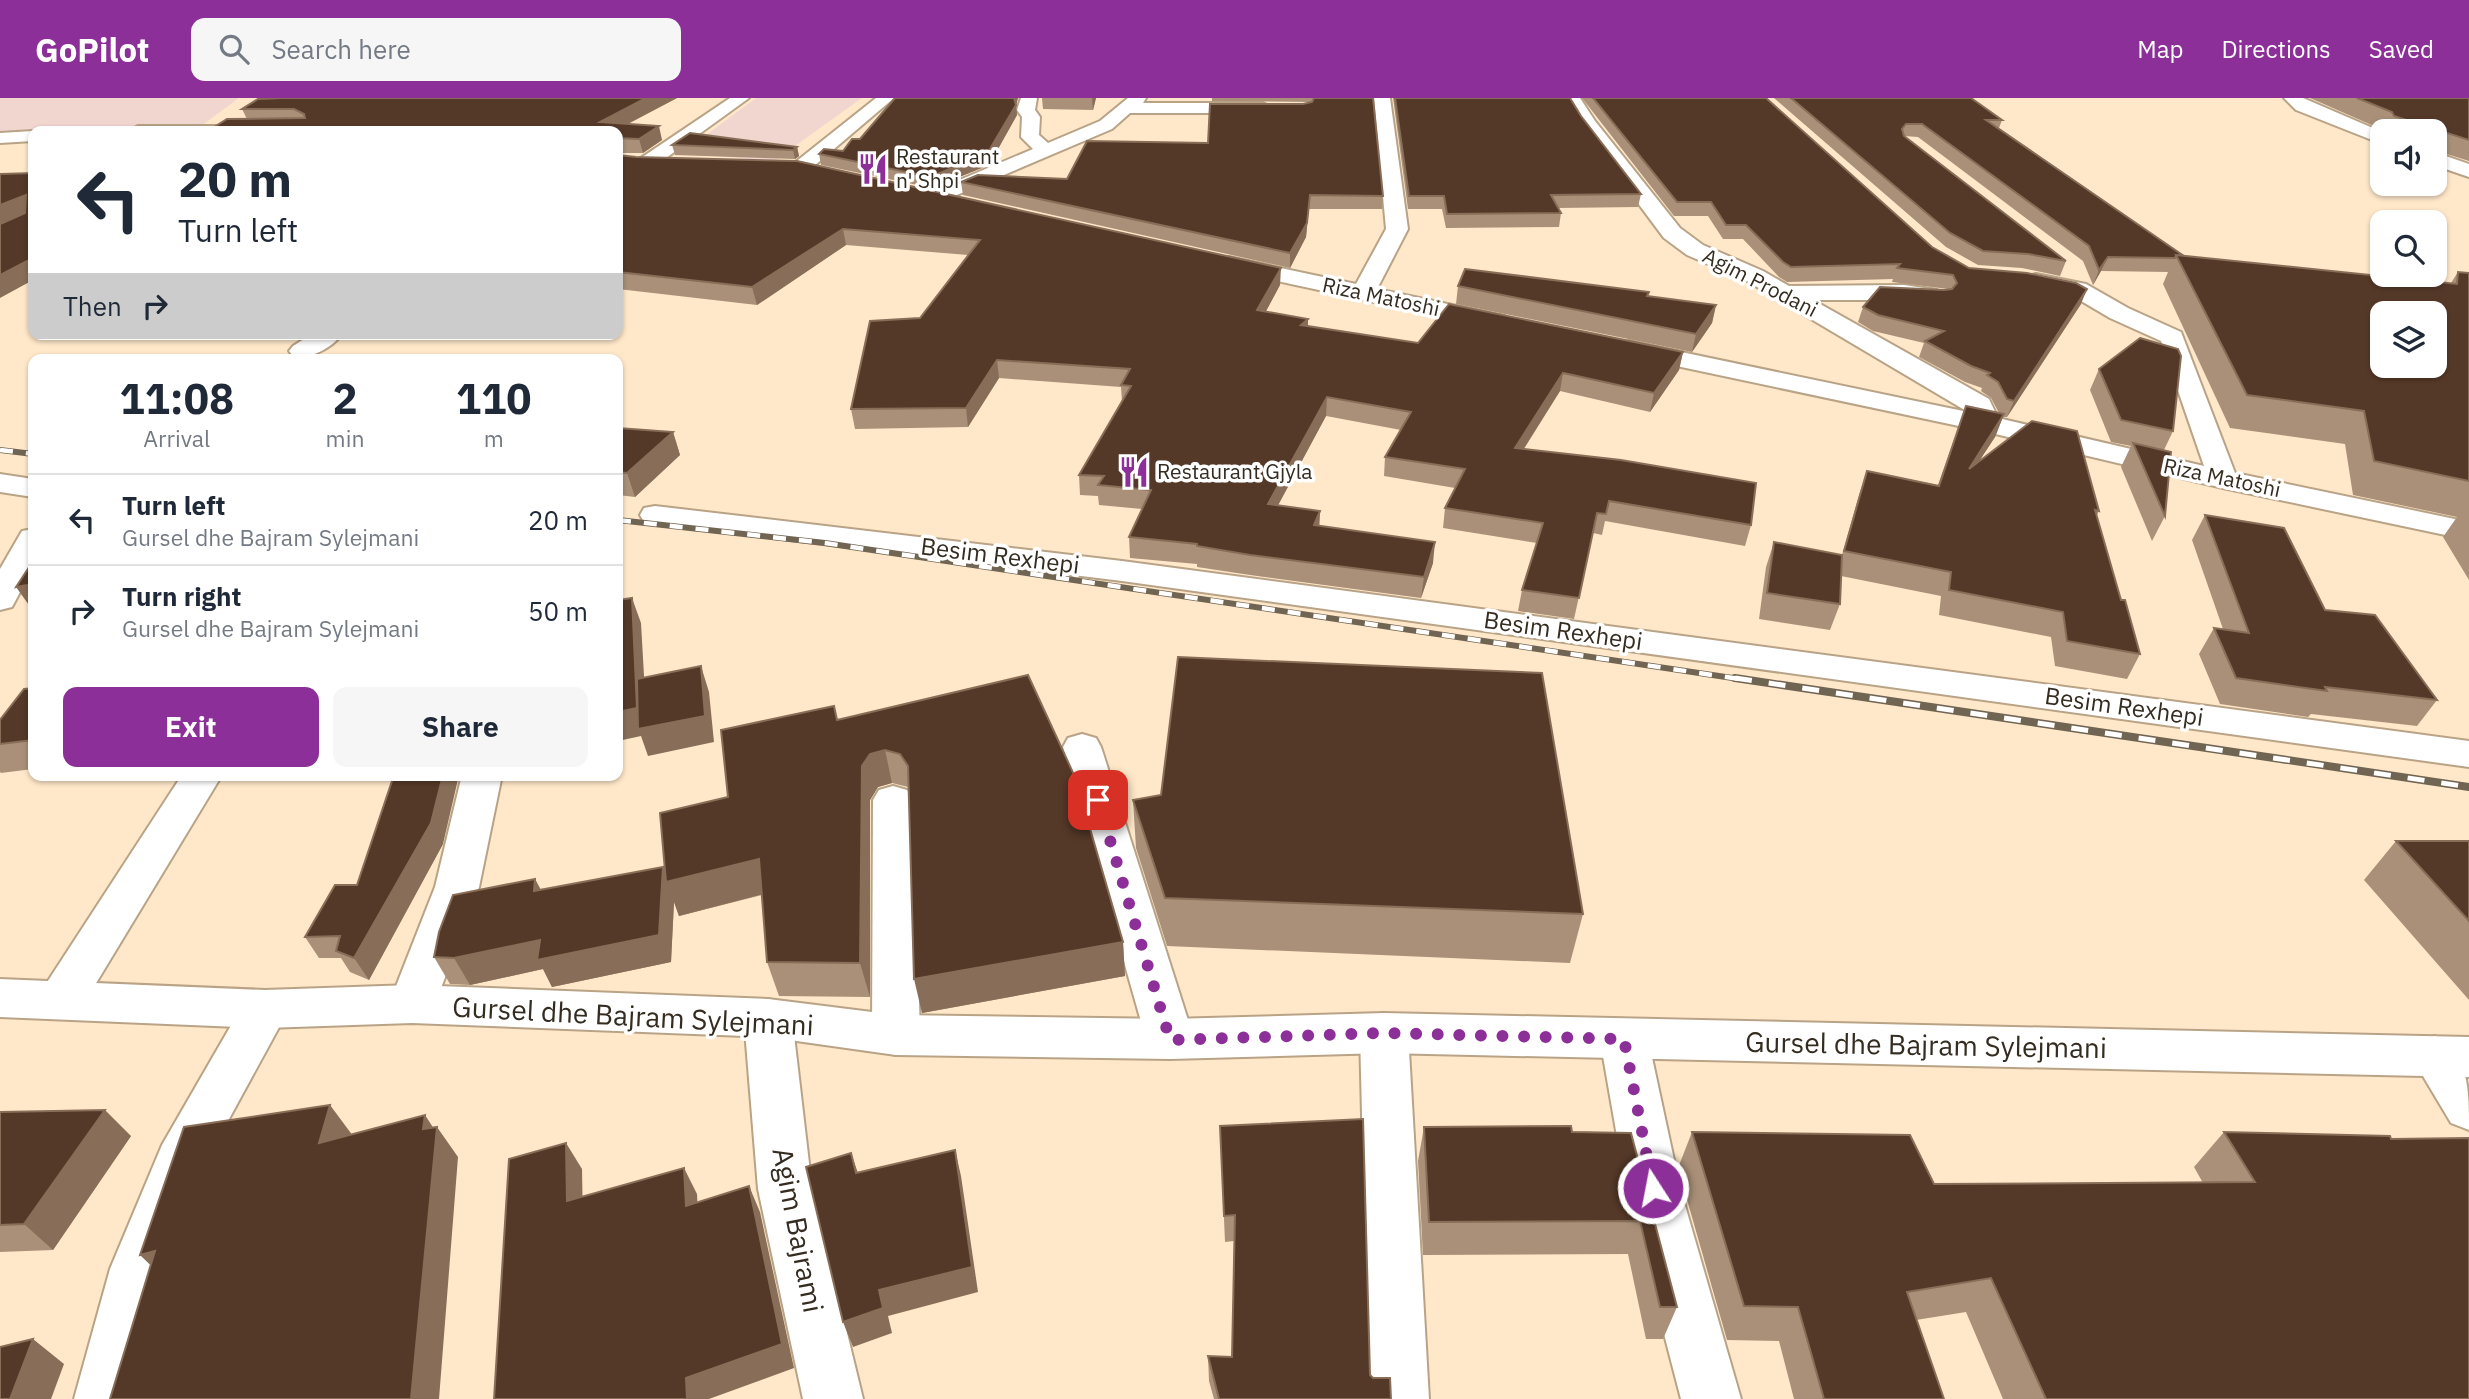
<!DOCTYPE html>
<style>
:root{--surface:#fff;--page:#f6f6f7;--text:#1f2937;--muted:#747a83;--line:#e0e1e3;--accent:#8d2f98}
body{margin:0;font-family:"IBM Plex Sans",sans-serif;background:var(--page);color:var(--text);height:100vh;display:flex;flex-direction:column;font-size:26px;white-space:nowrap}
*{box-sizing:border-box;margin:0}
p{font-size:23px;color:var(--muted)}
.icon{flex:none;width:38px;height:38px;fill:none;stroke:currentColor;stroke-width:2;stroke-linecap:round;stroke-linejoin:round}
.map{position:relative;flex:1;overflow:hidden}
.drawer{position:absolute;left:28px;top:256px;width:595px;height:427px;display:flex;flex-direction:column;background:var(--surface);border-radius:14px;box-shadow:0 2px 5px #0004}
.drawer>*{flex:none}
.banner{position:absolute;left:28px;top:28px;width:595px;height:214px;border-radius:14px;box-shadow:0 2px 5px #0004;background:#fff;color:var(--text);overflow:hidden}
.buttons{position:absolute;left:2370px;top:21px;display:grid;gap:14px}
.buttons a{display:grid;place-items:center;width:77px;height:77px;border-radius:14px;background:var(--surface);box-shadow:0 2px 5px #0004;font-size:35px}
.pin{position:absolute;display:grid;place-items:center;width:60px;height:60px;color:#fff;margin:-30px;border-radius:14px;box-shadow:0 4px 10px #0006}
.me{position:absolute;width:77px;margin:-38px;rotate:349deg;stroke-linejoin:round;filter:drop-shadow(0 0 5px #0008)}
.turn{display:flex;align-items:center;gap:24px;height:147px;padding:0 35px;font-size:32px}
.turn .icon{width:91px;height:91px;stroke-width:2.5}
.turn b{display:block;font-size:49px;line-height:60px}
.then{display:flex;align-items:center;height:66px;padding:0 35px;background:#0003;gap:14px;font-size:26px}
.eta{display:flex;justify-content:space-evenly;align-items:center;height:119px;text-align:center}
.eta b{font-size:42px;font-weight:700;line-height:49px}
.cta{display:flex;gap:14px;margin-top:auto;padding:14px 35px}
.cta a{flex:1;height:80px;border-radius:14px;background:var(--accent);color:#fff;font-size:28px;font-weight:700;line-height:80px;text-align:center}
.cta a+a{background:var(--page);color:var(--text)}
ul{padding:0;list-style:none}
li{display:flex;align-items:center;gap:21px;height:91px;padding:0 35px;border-top:2px solid var(--line)}
li div{flex:1}
li b{display:block;font-size:26px}
li em{font-style:normal}
header{display:flex;align-items:center;gap:42px;box-sizing:border-box;height:98px;padding:0 35px;background:var(--accent);color:#fff}
header strong{font-size:33px}
nav{display:flex;gap:38px;margin-inline-start:auto;font-size:24px}
.search{width:490px;height:63px;background:var(--page);display:flex;align-items:center;gap:18px;box-sizing:border-box;padding:0 24px;border-radius:14px;color:var(--muted);font-size:26px}
.map>svg:first-child{display:block}
.green{fill:#f1d6d0}
.lines{fill:none;stroke-linecap:round;stroke-linejoin:round}
.minor-casing{stroke:#b9a386;stroke-width:4}
.tertiary-casing{stroke:#b9a386;stroke-width:4}
.minor{fill:#fff;fill-rule:evenodd}
.tertiary{fill:#fff;fill-rule:evenodd}
.rail-far1-casing{stroke:#706452;stroke-width:6}
.rail-casing{stroke:#706452;stroke-width:8}
.rail-far1{stroke:#fff;stroke-width:4.5;stroke-dasharray:13;stroke-linecap:butt}
.rail{stroke:#fff;stroke-width:5;stroke-dasharray:17;stroke-linecap:butt}
.wall{fill:#aa9078}
.shaded-wall{fill:#886e58}
.building{fill:#553928;stroke:#886e58;stroke-width:2;fill-rule:evenodd}
.route{stroke:#8d2f98;stroke-width:12;stroke-dasharray:0 21.6}
.labels{text-anchor:middle;stroke-width:7;stroke-linejoin:round;paint-order:stroke}
.far-poi-label{font-size:21px;fill:#342c20;stroke:#fff;text-anchor:start}
.far-street-label{font-size:21px;fill:#342c20;stroke:#fff}
.street-label{font-size:24px;fill:#342c20;stroke:#fff}
.near-street-label{font-size:28px;fill:#342c20;stroke:#fff}
</style>
<header>
<strong>GoPilot</strong>
<div class="search"><svg class="icon" aria-label="search" viewBox="0 0 24 24"><circle cx="10" cy="10" r="6"/><path d="M15 15l6 6"/></svg>Search here</div>
<nav><a>Map</a><a>Directions</a><a>Saved</a></nav>
</header>
<div class="map">
<svg width="2469" height="1301" viewBox="0 0 2469 1301">
<rect width="100%" height="100%" fill="#ffe8c9"/>
<g class="green">
<path d="M0 0H239L201 28 0 37Z"/>
<path d="M756 0H862L774 63 682 55Z"/>
</g>
<g class="lines">
<defs>
<g id="minor">
<path d="M730 0H749L655 68 618 80V68L641 60Z"/>
<path d="M876 0H894L807 74H793L790 70 793 66Z"/>
<path d="M1021 0H1037L1035 12 1040 19 1039 37 1048 45 1100 23 1128 0H1146L1143 5H1263L1272 10 1263 15H1130L1112 31 938 105H924L921 101 924 97 1033 51 1021 39 1022 19 1017 12Z"/>
<path d="M1374 0H1390L1408 131 1377 191 1504 218 1507 223 1504 228 1495 230 1221 171 1218 166 1221 161 1229 159 1356 186 1386 131Z"/>
<path d="M1564 0H1580L1595 23 1680 130 1703 147 1763 173 1789 188 1904 187 1937 192 1941 197 1937 202H1813L1989 301 1998 320 2204 368 2161 243 2110 220 2071 197 2028 188 2025 183 2028 178 2036 176 2086 186 2128 210 2181 234 2235 375 2469 424V442L2223 390 1987 334 1620 256 1616 251 1620 246 1629 243 1968 314 1747 183 1687 157 1664 140 1581 29Z"/>
<path d="M2284 0H2303L2382 34V46L2296 12Z"/>
<path d="M138 28H300L309 33H129Z"/>
<path d="M33 33V43L0 45V35L33 33H36Z"/>
<path d="M2434 54 2469 66V79L2434 67Z"/>
<path d="M312 236H342C332 250 309 262 293 258L289 253 293 248Z"/>
<path d="M0 376 33 381V399L0 394Z"/>
<path d="M655 408 1122 463 2469 643V669L1122 483 644 424 640 417 644 410Z"/>
<path d="M33 431V470L12 509 0 512V471L22 433Z"/>
<path d="M1082 636 1096 640 1101 649 1194 941 1187 955 1170 961 1153 955 1146 941 1063 649 1068 640Z"/>
<path d="M182 677H222L78 915 61 921 44 915 38 902 44 889Z"/>
<path d="M462 677H502L479 789 435 906 429 919 412 925 395 919 389 906 435 789Z"/>
<path d="M893 688 907 692 913 702 920 937 913 951 896 957 879 951 872 937 873 702 879 692Z"/>
<path d="M265 892 282 898 289 911 211 1054 166 1171 134 1301H74L110 1171 162 1047 248 898Z"/>
<path d="M768 901 785 906 792 920 812 1091 863 1301H803L758 1091 744 920 751 906Z"/>
<path d="M1384 915 1401 921 1408 935 1429 1301H1369L1360 935 1367 921Z"/>
<path d="M1624 921 1641 927 1648 941 1680 1090 1741 1301H1681L1626 1090 1600 941 1607 927Z"/>
<path d="M2435 938C2469 953 2469 993 2469 1032L2451 1025 2411 958 2418 944Z"/>
</g>
<path id="tertiary" d="M0 881 265 892 412 887 768 901 896 917 1170 921 1384 915 2469 939V979L1384 955 1170 961 896 957 768 939 412 925 265 930 0 919Z"/>
</defs>
<use href="#minor" class="minor-casing"/>
<use href="#tertiary" class="tertiary-casing"/>
<use href="#minor" class="minor"/>
<use href="#tertiary" class="tertiary"/>
<defs>
<g id="rail-far1">
<path d="M0 352 33 356"/>
<path d="M618 422 825 445 1746 582"/>
</g>
<path id="rail" d="M1735 580 2469 689"/>
</defs>
<use href="#rail-far1" class="rail-far1-casing"/>
<use href="#rail" class="rail-casing"/>
<use href="#rail-far1" class="rail-far1"/>
<use href="#rail" class="rail"/>
</g>
<g class="wall">
<path d="M282 0H677L628 26 662 42 643 55H618V33L247 21 242 11Z"/>
<path d="M1018 0 1016 6 1017 17 989 67 932 90 821 67 819 56 843 53Z"/>
<path d="M1042 0H1096L1093 12 1043 11Z"/>
<path d="M1212 0H1373L1383 98 1382 111H1309L1306 139 1290 170 963 97 961 84 1067 81 1208 45 1303 6 1310 4 1212 3Z"/>
<path d="M1393 0H1570L1581 18 1641 96 1638 109 1558 110 1561 115 1559 129 1446 130 1442 111H1408Z"/>
<path d="M1582 0H1766L1932 149 1969 170 2081 206 2007 319H2003L1995 339 1979 363 2099 413 2096 419 2121 502 2140 556 2127 581 2055 568 2051 539 1939 517 1941 498 1841 478 1840 506 1830 532 1759 521 1766 469 1774 444 1842 457 1859 397 1867 373 1938 387 1966 308 1999 315 1991 300 1981 293 1982 290 1965 284 1919 259 1924 245 1873 233 1858 224 1863 209 1948 191 1892 184 1893 181 1787 184 1779 179 1743 141H1723L1708 118H1674Z"/>
<path d="M1774 0H1971L2002 22 1999 30 2184 158 2451 185 2458 174 2469 175V482L2443 439 2457 419 2353 397 2345 346 2230 330 2163 186 2168 174 2101 173 2093 187 2083 163 1918 39 1904 38 2066 163 2060 178 2022 170 1978 167 1946 149Z"/>
<path d="M2310 0H2469V63L2434 52V33H2384L2383 32Z"/>
<path d="M672 47 797 49 799 58 795 61 675 57Z"/>
<path d="M618 57 1280 187 1266 213 1308 228 1418 245 1683 254 1679 272 1650 314 1560 293 1524 351 1751 427 1745 448 1605 423 1602 437 1593 435 1574 521 1518 513 1522 492 1537 445 1443 430 1445 410 1455 390 1384 378 1385 359 1401 332 1326 318 1278 407 1320 413 1319 428 1433 465 1421 500 1250 477 1197 469V466L1130 460 1129 439 1142 411 1099 407 1098 398 1080 397 1079 377 1122 304 1121 289 999 280 968 329 855 331 851 311 968 157 846 147 757 207 618 191Z"/>
<path d="M1458 188 1648 198 1716 207 1712 225 1692 254 1456 206Z"/>
<path d="M2099 271 2173 333 2164 352 2165 418 2152 443 2121 369 2131 348 2111 344 2090 292Z"/>
<path d="M618 330 673 334 680 357 635 399 618 397Z"/>
<path d="M2205 417 2437 602 2417 628 2311 616 2308 619 2220 606 2199 556 2214 530 2223 531 2192 442Z"/>
<path d="M1028 577 1123 844 1125 878 922 915 909 691 908 689 892 685 878 689 870 702V899L779 898 767 864 762 797 679 818 674 804 671 864 552 889 543 871 470 887 450 886 434 859 535 781 541 792 665 772 837 622Z"/>
<path d="M33 590V671L1 675 0 674V622Z"/>
<path d="M1133 702 1583 816 1570 865 1167 848 1136 750Z"/>
<path d="M2396 743H2469V902L2364 782Z"/>
<path d="M443 746 369 882 350 874 341 860H319L305 839 357 787Z"/>
<path d="M0 1014 131 1038 53 1152 0 1154Z"/>
<path d="M1220 1028 1370 1277 1391 1301H1214L1209 1283 1208 1258 1232 1259 1234 1143 1225 1144Z"/>
<path d="M1424 1029 1631 1035 1677 1209 1663 1241H1646L1628 1156 1423 1157 1418 1063Z"/>
<path d="M1692 1034 1934 1086 2203 1085 2194 1069 2224 1034 2469 1301H2003L1966 1214 1916 1222 1944 1301H1794L1779 1243 1727 1242 1678 1070Z"/>
</g>
<g class="shaded-wall">
<path d="M646 0H677L614 33 600 24Z"/>
<path d="M1014 0H1018L1016 8V7L1017 17 989 67 932 90 930 79Z"/>
<path d="M1092 0H1096L1093 12Z"/>
<path d="M659 28 662 42 643 55 639 41Z"/>
<path d="M797 49 799 58 795 61 793 52Z"/>
<path d="M26 97 33 110 0 127V107Z"/>
<path d="M1310 97 1306 139 1290 170V155Z"/>
<path d="M843 131 846 147 757 207 752 189Z"/>
<path d="M2108 159 2101 173 2093 187 2099 172Z"/>
<path d="M33 160V182L0 200V177Z"/>
<path d="M1281 170 1280 187 1257 230V212Z"/>
<path d="M2087 191 2081 206 2007 319 2014 303Z"/>
<path d="M1716 207 1712 225 1692 254 1696 236Z"/>
<path d="M1308 221V239L1301 227Z"/>
<path d="M1683 254 1679 272 1650 314 1654 295Z"/>
<path d="M997 262 999 280 968 329 966 310Z"/>
<path d="M1563 275 1560 293 1512 369 1515 350Z"/>
<path d="M1327 299 1326 318 1268 426V406Z"/>
<path d="M2004 316 1995 339 1959 394 1969 371Z"/>
<path d="M673 334 680 357 635 399 627 375Z"/>
<path d="M1320 413 1319 433 1314 427Z"/>
<path d="M1435 444 1433 465 1421 500 1424 479Z"/>
<path d="M33 486V509L31 510 16 489Z"/>
<path d="M632 500 641 525 647 630 701 568 709 594 714 644 648 658 641 638 618 643V614Z"/>
<path d="M885 652 892 685 878 689 870 702V899L860 865 862 668 870 656Z"/>
<path d="M443 677H459L443 746 369 882 354 860Z"/>
<path d="M759 761 771 794 679 818 674 804 671 864 552 889 543 871 470 887 454 860 663 769 669 783Z"/>
<path d="M535 781 549 808 534 793Z"/>
<path d="M1123 844 1125 878 922 915 914 881Z"/>
<path d="M330 1007 353 1038 319 1045Z"/>
<path d="M105 1012 131 1038 53 1152 24 1126Z"/>
<path d="M425 1017 436 1034 437 1029 458 1059 439 1301H411L423 1031Z"/>
<path d="M566 1045 582 1071 583 1129 567 1103Z"/>
<path d="M955 1052 961 1078 978 1194 888 1218 892 1235 853 1249 843 1224 879 1192Z"/>
<path d="M851 1055 860 1081 856 1075Z"/>
<path d="M684 1070 697 1096 699 1134 686 1108Z"/>
<path d="M749 1088 760 1114 794 1270 709 1301H687L686 1280Z"/>
<path d="M155 1153 171 1187 140 1157Z"/>
<path d="M33 1241 64 1266 51 1301H10Z"/>
</g>
<g class="building">
<path d="M282 0H646L600 24 659 28 639 41 618 40V33H208L227 21 305 20 304 16 294 11H242L258 1Z"/>
<path d="M895 0H1014L1016 7 987 56 930 79 819 56 824 51 843 53 852 41H860Z"/>
<path d="M1314 0H1373L1383 98 1310 97 1307 125 1290 155 961 84 978 77 1067 81 1087 43 1208 45 1210 6H1303L1312 4Z"/>
<path d="M1395 0H1570L1581 18 1641 96 1551 97 1561 115 1447 116 1444 98H1409Z"/>
<path d="M1593 0H1766L1932 149 1969 170 2027 175 2076 185 2087 191 2014 303 2007 301 1998 284 1987 277 1990 275 1971 268 1925 243 1944 233 1878 217 1863 209 1880 189 1944 192 1952 191 1957 185 1953 177 1897 170 1900 166 1791 169 1783 164 1746 127H1726L1711 104H1677Z"/>
<path d="M1791 0H1971L2002 22H1986L2184 158 2176 157 2175 160 2108 159 2099 172 2089 148 1922 26H1906L1902 31 1904 38 2066 163 2028 156 1983 153 1950 135Z"/>
<path d="M2357 0H2469V42L2394 18 2392 14Z"/>
<path d="M690 35 797 49 793 52 672 47Z"/>
<path d="M618 57 636 59 797 63 1281 170 1257 212 1308 221 1301 227 1418 245 1449 206 1683 254 1654 295 1563 275 1515 350 1621 362 1756 385 1751 427 1609 403 1606 416 1597 415 1579 500 1522 492 1543 425 1445 410 1465 371 1385 359 1411 314 1327 299 1268 406 1320 413 1314 427 1435 444 1424 479 1250 457 1197 448V446L1129 439 1151 392 1098 387 1104 378 1079 377 1131 288 1121 287 1130 271 997 262 966 310 851 311 870 223 920 220 980 142 843 131 752 189 618 174Z"/>
<path d="M33 75V160L0 177V126L25 115 26 97 0 107V76Z"/>
<path d="M2176 157 2457 186 2458 174 2469 175V383L2374 363 2364 313 2247 297ZM2382 215H2434V268H2382Z"/>
<path d="M1465 171 1649 194 1647 198 1716 207 1696 236 1458 188Z"/>
<path d="M2140 240 2178 251 2181 258 2173 333 2121 322 2099 271Z"/>
<path d="M1966 308 2004 316 1969 371 2032 323 2077 333 2099 413 2095 412 2121 502H2125L2140 556 2067 543 2063 514 1949 492 1951 474 1844 453 1867 373 1939 388Z"/>
<path d="M618 330 673 334 627 375 618 374Z"/>
<path d="M2133 345 2171 354 2165 418Z"/>
<path d="M2205 417 2284 430 2325 512 2375 517 2437 602 2325 589 2327 593 2236 580 2214 530 2249 535Z"/>
<path d="M1774 444 1842 457 1840 506 1767 495Z"/>
<path d="M33 463V486L16 489Z"/>
<path d="M632 500 637 610 618 614V502Z"/>
<path d="M1178 559 1542 575 1583 816 1165 800 1133 702 1161 697Z"/>
<path d="M701 568 705 618 638 631 637 581Z"/>
<path d="M1028 577 1075 679 1123 844 914 881 908 668 900 656 885 652 870 656 862 668 860 865 767 864 759 761 666 784 660 715 728 699 721 632 834 608 837 622Z"/>
<path d="M33 590V642L0 646V622L24 591Z"/>
<path d="M394 677H443L431 725 354 860 336 853 340 838 305 839 335 787H357Z"/>
<path d="M2396 743H2469V823Z"/>
<path d="M663 769 659 837 537 862 540 842 454 860 434 859 439 834 453 797 535 781 534 793Z"/>
<path d="M330 1007 319 1045 425 1017 423 1031 437 1029 411 1301H110L155 1153 140 1157 184 1029Z"/>
<path d="M105 1012 24 1126 0 1127V1014Z"/>
<path d="M1363 1021 1370 1277 1373 1280H1390L1391 1301H1219L1208 1258 1232 1259 1235 1117 1224 1118 1220 1028Z"/>
<path d="M1571 1028 1572 1034 1631 1035 1677 1209H1660L1640 1123 1429 1124 1424 1029Z"/>
<path d="M1692 1034 1910 1037 1934 1086 2255 1084 2224 1034 2390 1038 2391 1041 2469 1040V1301H2046L1991 1180 1907 1194 1944 1301H1824L1798 1209 1744 1208Z"/>
<path d="M566 1045 567 1103 684 1070 686 1108 749 1088 782 1246 686 1280 687 1301H494L509 1061Z"/>
<path d="M955 1052 972 1169 879 1192 883 1210 843 1224 806 1069 851 1055 856 1075Z"/>
<path d="M33 1241 10 1301H0V1249Z"/>
</g>
<g class="lines">
<path class="route" d="M1098 702 1170 942 1384 935 1624 941 1653 1090"/>
</g>
<defs>
<symbol id="restaurant-bare" viewBox="-9 -9 18 18"><path d="M-5-6h1v4h1v-4h1v4h1v-4h1v5L-1.5 .5V6h-2V.5L-5-1ZM5-6V6H3V1.5H1.5Q1.5-4 5-6Z" fill="#8d2f98" stroke="#fff" stroke-width="2.5" paint-order="stroke"/></symbol>
</defs>
<g fill-rule="evenodd">
<use href="#restaurant-bare" x="851" y="49" width="44" height="44"/>
<use href="#restaurant-bare" x="1112" y="352" width="44" height="44"/>
</g>
<g class="labels">
<g class="far-poi-label">
<text x="896" y="66">Restaurant<tspan x="896" dy="24">n' Shpi</tspan></text>
<text x="1157" y="381">Restaurant Gjyla</text>
</g>
<g class="far-street-label">
<text transform="translate(1760 185) rotate(27)" y="7">Agim Prodani</text>
<text transform="translate(1381 199) rotate(12)" y="7">Riza Matoshi</text>
<text transform="translate(2222 380) rotate(12)" y="7">Riza Matoshi</text>
</g>
<g class="street-label">
<text transform="translate(1000 458) rotate(7)" y="8">Besim Rexhepi</text>
<text transform="translate(1563 533) rotate(8)" y="8">Besim Rexhepi</text>
<text transform="translate(2124 609) rotate(8)" y="8">Besim Rexhepi</text>
</g>
<g class="near-street-label">
<text transform="translate(633 918) rotate(3)" y="10">Gursel dhe Bajram Sylejmani</text>
<text transform="translate(1926 947) rotate(1)" y="10">Gursel dhe Bajram Sylejmani</text>
<text transform="translate(798 1132) rotate(79)" y="10">Agim Bajrami</text>
</g>
</g>
</svg>
<div class="buttons">
<a><svg class="icon" aria-label="sound" viewBox="0 0 24 24"><path d="M4 9h4l5-4v14l-5-4H4zM17 9q2 3 0 6"/></svg></a>
<a><svg class="icon" aria-label="search" viewBox="0 0 24 24"><circle cx="10" cy="10" r="6"/><path d="M15 15l6 6"/></svg></a>
<a><svg class="icon" aria-label="layers" viewBox="0 0 24 24"><path d="M12 4l9 5-9 5-9-5zM3 14l9 5 9-5"/></svg></a>
</div>
<div class="pin" style="left:1098px;top:702px;background:#d93025"><svg class="icon" aria-label="arrive" viewBox="0 0 24 24"><path d="M6 21V4h12l-3 4 3 4H6"/></svg></div>
<svg class="me" style="left:1653px;top:1090px" viewBox="-20 -20 40 40"><circle r="17" fill="#8d2f98" stroke="#fff" stroke-width="3"/><path d="M0-11L8 9 0 5-8 9z" fill="#fff"/></svg>
<div class="banner">
<div class="turn"><svg class="icon" aria-label="left" viewBox="0 0 24 24"><path d="M17 20v-9H6M10 6l-5 5 5 5"/></svg><div><b>20 m</b>Turn left</div></div>
<div class="then">Then<svg class="icon" aria-label="right" viewBox="0 0 24 24"><path d="M7 20v-9h11M14 6l5 5-5 5"/></svg></div>
</div>
<section class="drawer">
<div class="eta">
<div><b>11:08</b><p>Arrival</p></div>
<div><b>2</b><p>min</p></div>
<div><b>110</b><p>m</p></div>
</div>
<ul>
<li><svg class="icon" aria-label="left" viewBox="0 0 24 24"><path d="M17 20v-9H6M10 6l-5 5 5 5"/></svg><div><b>Turn left</b><p>Gursel dhe Bajram Sylejmani</p></div><em>20 m</em></li>
<li><svg class="icon" aria-label="right" viewBox="0 0 24 24"><path d="M7 20v-9h11M14 6l5 5-5 5"/></svg><div><b>Turn right</b><p>Gursel dhe Bajram Sylejmani</p></div><em>50 m</em></li>
</ul>
<div class="cta"><a>Exit</a><a>Share</a></div>
</section>
</div>
